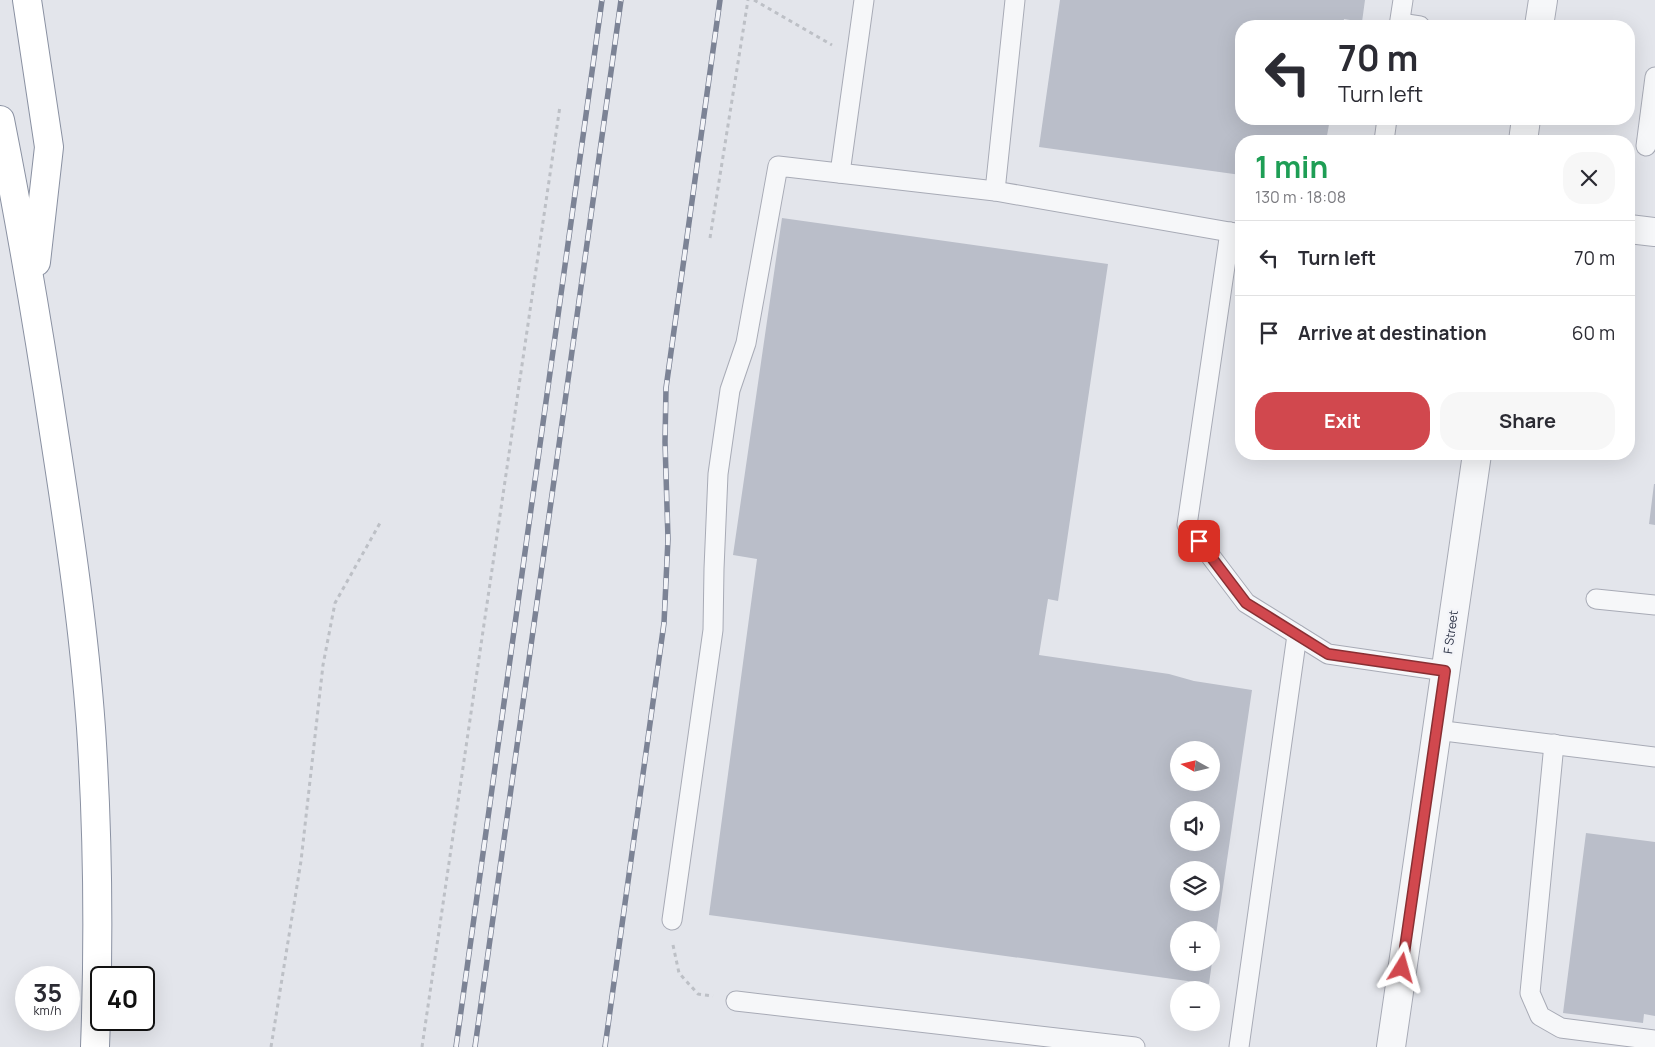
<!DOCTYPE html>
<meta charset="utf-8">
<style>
:root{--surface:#fff;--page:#f7f7f7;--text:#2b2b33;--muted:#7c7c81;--line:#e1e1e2;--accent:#d1484e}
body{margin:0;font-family:Manrope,sans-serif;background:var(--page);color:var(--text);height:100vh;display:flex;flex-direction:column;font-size:19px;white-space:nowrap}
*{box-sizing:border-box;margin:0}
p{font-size:16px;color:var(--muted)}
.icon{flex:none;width:28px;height:28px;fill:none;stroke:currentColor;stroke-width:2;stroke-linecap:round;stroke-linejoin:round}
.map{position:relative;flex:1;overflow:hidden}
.drawer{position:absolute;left:1235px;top:135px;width:400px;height:325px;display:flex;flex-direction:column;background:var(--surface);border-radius:20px;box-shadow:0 5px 20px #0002}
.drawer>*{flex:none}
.top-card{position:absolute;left:1235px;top:20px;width:400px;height:105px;border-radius:20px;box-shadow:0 5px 20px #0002;background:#fff;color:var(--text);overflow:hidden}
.needle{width:32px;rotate:278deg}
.fabs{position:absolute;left:1170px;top:741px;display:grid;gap:10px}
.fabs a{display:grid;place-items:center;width:50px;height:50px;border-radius:50%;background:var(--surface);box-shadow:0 5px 20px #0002;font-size:25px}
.speed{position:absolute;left:15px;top:966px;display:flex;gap:10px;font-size:25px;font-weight:700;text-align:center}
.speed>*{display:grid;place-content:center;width:65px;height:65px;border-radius:50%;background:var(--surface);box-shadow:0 5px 20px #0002;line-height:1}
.speed small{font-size:12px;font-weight:400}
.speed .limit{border:2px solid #111;border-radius:8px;background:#fff;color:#111}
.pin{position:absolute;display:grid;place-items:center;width:42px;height:42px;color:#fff;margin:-21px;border-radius:10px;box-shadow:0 2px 8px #0006}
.me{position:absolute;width:55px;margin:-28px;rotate:8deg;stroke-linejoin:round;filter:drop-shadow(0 0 4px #0008)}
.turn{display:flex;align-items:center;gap:18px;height:105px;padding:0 20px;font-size:22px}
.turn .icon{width:65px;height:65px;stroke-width:2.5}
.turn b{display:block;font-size:35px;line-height:42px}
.round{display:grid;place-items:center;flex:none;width:52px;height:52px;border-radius:20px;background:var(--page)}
.summary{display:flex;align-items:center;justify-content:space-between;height:85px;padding:0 20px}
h1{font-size:30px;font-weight:700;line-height:38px;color:#1e9e55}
.cta{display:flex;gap:10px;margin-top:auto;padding:10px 20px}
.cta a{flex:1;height:58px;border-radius:20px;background:var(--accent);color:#fff;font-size:20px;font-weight:700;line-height:58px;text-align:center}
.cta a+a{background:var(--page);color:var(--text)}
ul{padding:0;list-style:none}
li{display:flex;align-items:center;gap:15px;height:75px;padding:0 20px;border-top:1px solid var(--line)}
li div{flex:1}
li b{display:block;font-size:19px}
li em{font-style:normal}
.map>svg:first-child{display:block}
.building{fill:#babec9;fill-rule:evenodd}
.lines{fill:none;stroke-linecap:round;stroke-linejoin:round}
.service-casing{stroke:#a8abb6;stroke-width:21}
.minor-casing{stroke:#a8abb6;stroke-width:30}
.tertiary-casing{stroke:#a8abb6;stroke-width:30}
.motorway-casing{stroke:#8a91a2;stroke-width:30}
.path{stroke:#bdc0c6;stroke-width:3;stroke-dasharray:4 4;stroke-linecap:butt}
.service{stroke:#f6f7f9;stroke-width:19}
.minor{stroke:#f6f7f9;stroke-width:28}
.tertiary{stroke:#f6f7f9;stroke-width:28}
.motorway{stroke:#fff;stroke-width:28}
.rail-casing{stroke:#7c8395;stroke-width:5.5}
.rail{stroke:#f3f4f8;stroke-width:4;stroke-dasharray:11;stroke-linecap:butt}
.route-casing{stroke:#882f33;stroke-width:12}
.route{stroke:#d1484e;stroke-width:9}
.labels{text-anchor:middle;stroke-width:5;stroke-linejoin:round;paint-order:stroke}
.street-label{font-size:12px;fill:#2a3144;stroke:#f3f4f8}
</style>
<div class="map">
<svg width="1655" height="1047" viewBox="0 0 1655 1047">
<rect width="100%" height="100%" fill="#e3e5eb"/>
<g class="building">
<path d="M1060 0H1365L1362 22 1344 19 1343 26H1241V119H1330L1326 141H1241V175L1039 147Z"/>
<path d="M782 218 1108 264 1058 601 1048 599 1039 655 1169 674 1194 681 1252 690 1212 962 1211 930H1179V962H1212L1209 984 709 915 757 559 733 555ZM1179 750H1211V782H1179ZM1179 810H1211V842H1179ZM1179 870H1211V902H1179Z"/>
<path d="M1654 484H1655V525L1649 524Z"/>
<path d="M1586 833 1655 842V1016L1644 1014 1643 1023 1563 1013Z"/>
</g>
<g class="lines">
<defs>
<g id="service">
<path d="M1400 23 1420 26"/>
<path d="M1399 26 1403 0"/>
<path d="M1384 141 1387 119"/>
<path d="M1646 146 1655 77"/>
<path d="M840 173 864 0"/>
<path d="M995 191 1015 0"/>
<path d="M1230 232 1187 525 1246 603 1328 654 1445 671"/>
<path d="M1596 599 1655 605"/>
<path d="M1436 730 1655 757"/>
<path d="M1554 744 1530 993 1540 1016 1561 1028 1655 1040"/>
<path d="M672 920 713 630 714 569 718 474 730 390 746 343 778 166 995 191 1241 234"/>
<path d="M736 1001 1135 1047"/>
<path d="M1239 1047 1297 635"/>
</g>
<path id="minor" d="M1629 229 1655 232"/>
<g id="tertiary">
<path d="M1539 26 1543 0"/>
<path d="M1523 141 1526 119"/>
<path d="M1391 1047 1477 454"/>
</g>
<g id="motorway">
<path d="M27 0 49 147 36 262"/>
<path d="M0 120C21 226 39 332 55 439 70 536 84 631 91 728 98 834 99 941 95 1047"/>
</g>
</defs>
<use href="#service" class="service-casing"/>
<use href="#minor" class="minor-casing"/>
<use href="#tertiary" class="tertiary-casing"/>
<use href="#motorway" class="motorway-casing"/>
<g class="path">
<path d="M754 0 832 45"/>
<path d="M710 238 748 0"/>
<path d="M673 945 679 973 698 994 713 996"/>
<path d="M271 1047 301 861 323 665 335 603 380 523"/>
<path d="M422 1047 560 106"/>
</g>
<use href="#service" class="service"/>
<use href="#minor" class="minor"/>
<use href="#tertiary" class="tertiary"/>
<use href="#motorway" class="motorway"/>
<defs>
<g id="rail">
<path d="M456 1047 602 0"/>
<path d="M475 1047 621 0"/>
<path d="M605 1047 664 623 668 539 665 442 666 388 720 0"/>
</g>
</defs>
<use href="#rail" class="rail-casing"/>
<use href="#rail" class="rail"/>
</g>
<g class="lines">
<defs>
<path id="route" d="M1199 541 1246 603 1328 654 1445 671 1402 968"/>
</defs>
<use href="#route" class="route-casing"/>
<use href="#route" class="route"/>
</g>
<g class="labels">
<g class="street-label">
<text transform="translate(1451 632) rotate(-82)" y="4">F Street</text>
</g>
</g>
</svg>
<div class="fabs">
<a><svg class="needle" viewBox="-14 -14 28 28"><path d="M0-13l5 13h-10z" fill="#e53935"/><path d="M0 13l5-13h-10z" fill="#7c7c81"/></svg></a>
<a><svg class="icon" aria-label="sound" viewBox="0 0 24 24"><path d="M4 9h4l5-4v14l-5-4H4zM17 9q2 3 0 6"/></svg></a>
<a><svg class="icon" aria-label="layers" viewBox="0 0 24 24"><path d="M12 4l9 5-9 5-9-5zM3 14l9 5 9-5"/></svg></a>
<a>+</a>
<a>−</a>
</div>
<div class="speed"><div>35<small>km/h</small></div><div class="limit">40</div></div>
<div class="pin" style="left:1199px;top:541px;background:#d93025"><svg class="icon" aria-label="arrive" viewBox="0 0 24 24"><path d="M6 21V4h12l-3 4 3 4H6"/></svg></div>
<svg class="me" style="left:1402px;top:968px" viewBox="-20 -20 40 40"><path d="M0-17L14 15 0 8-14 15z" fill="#d1484e" stroke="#fff" stroke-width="4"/></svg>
<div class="top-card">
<div class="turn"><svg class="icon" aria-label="left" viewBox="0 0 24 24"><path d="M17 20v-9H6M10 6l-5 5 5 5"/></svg><div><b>70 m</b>Turn left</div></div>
</div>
<section class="drawer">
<div class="summary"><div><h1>1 min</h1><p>130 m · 18:08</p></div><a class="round"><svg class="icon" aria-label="close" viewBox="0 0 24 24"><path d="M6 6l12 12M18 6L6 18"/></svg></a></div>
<ul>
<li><svg class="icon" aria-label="left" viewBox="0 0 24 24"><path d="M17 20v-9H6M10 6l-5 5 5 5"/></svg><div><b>Turn left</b></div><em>70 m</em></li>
<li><svg class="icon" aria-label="arrive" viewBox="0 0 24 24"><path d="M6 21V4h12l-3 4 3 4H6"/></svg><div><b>Arrive at destination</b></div><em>60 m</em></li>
</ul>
<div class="cta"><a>Exit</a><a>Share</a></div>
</section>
</div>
